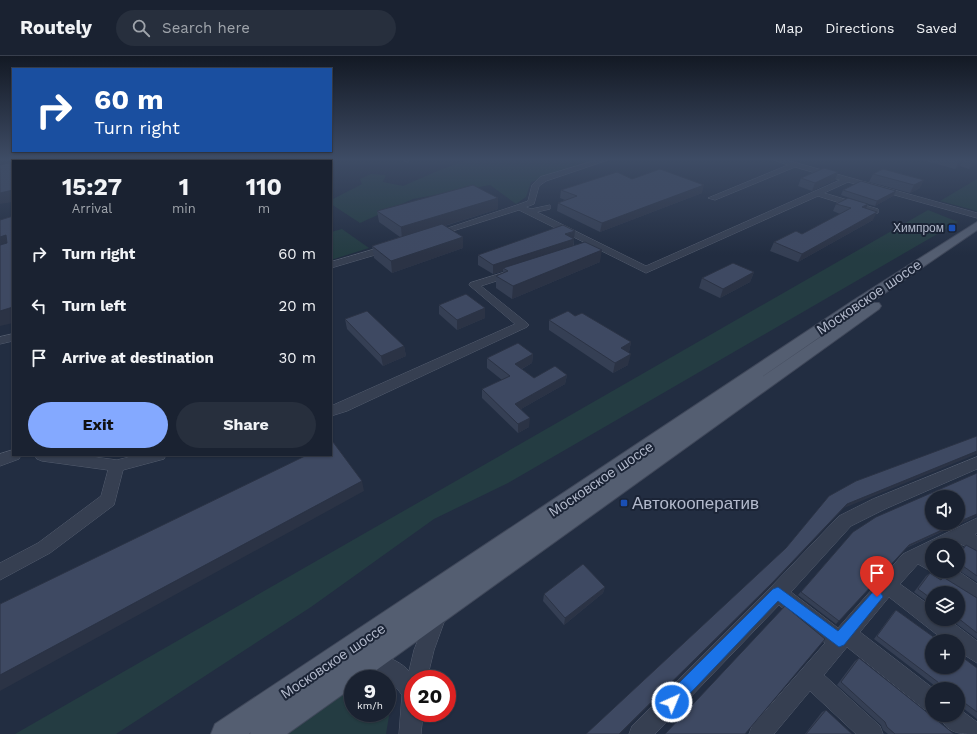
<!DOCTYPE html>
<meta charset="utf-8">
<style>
:root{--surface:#1a2231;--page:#272f3d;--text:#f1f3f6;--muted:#9fa4ab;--line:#383f4d;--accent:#84a9ff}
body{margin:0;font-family:"Work Sans",sans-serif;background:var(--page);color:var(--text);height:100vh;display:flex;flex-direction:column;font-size:15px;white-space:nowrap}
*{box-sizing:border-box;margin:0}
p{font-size:13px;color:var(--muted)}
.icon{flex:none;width:22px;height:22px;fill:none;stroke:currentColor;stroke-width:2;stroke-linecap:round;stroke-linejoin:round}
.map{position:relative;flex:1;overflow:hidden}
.panel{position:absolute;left:12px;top:104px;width:320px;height:296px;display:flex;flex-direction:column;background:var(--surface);border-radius:0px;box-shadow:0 1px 3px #0004,0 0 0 1px var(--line)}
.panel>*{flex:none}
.top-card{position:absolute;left:12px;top:12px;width:320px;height:84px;border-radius:0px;box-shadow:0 1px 3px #0004,0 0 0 1px var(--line);background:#1a4fa0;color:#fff;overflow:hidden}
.fabs{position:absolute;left:925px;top:434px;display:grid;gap:8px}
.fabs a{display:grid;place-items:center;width:40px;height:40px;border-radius:50%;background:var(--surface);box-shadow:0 1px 3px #0004,0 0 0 1px var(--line);font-size:20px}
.speed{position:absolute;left:344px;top:614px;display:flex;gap:8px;font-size:20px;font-weight:700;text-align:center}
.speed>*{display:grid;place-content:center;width:52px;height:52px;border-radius:50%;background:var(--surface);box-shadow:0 1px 3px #0004,0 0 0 1px var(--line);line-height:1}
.speed small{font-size:10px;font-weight:400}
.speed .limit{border:6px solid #d22;background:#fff;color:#111}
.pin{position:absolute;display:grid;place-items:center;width:34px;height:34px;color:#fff;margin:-41px -17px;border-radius:50% 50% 50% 0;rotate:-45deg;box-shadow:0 0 4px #0007}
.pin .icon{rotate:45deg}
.me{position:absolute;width:44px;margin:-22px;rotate:44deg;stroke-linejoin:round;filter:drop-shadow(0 0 3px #0008)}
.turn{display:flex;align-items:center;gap:14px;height:84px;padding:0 16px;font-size:18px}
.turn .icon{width:52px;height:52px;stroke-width:2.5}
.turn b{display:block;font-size:28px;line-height:34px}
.eta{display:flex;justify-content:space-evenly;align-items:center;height:68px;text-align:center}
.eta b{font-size:24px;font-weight:700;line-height:28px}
.primary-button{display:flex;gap:8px;margin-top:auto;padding:8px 16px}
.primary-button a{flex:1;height:46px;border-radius:24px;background:var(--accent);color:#111;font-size:16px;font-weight:700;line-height:46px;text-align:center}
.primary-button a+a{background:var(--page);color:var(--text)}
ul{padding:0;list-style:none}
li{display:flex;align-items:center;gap:12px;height:52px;padding:0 16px}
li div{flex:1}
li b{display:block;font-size:15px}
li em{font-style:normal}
header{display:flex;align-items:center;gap:24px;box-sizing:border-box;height:56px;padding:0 20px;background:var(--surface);border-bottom:1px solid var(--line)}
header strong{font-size:19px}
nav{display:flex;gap:22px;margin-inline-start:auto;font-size:14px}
.search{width:280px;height:36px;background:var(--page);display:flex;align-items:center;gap:10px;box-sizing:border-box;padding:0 14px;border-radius:22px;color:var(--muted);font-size:15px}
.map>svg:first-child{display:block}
.green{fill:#243c42}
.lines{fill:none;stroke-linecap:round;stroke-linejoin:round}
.minor-casing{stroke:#545d6f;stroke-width:1}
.major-casing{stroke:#40485a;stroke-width:2}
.minor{fill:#363f51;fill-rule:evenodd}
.major{fill:#545e71;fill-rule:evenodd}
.wall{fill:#353f54}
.shaded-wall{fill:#2b3345}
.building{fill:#3e4962;stroke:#2b3345}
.route{fill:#1a73e8;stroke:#114b97}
.transit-dot{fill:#1a4fb4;stroke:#1b2436;stroke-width:1.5}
.labels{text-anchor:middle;stroke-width:4;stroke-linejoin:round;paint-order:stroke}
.far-poi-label{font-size:12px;fill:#b3bacc;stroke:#1b2436;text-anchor:end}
.street-label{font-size:14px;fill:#b3bacc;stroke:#1b2436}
.near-poi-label{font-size:17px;fill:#b3bacc;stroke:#1b2436;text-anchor:start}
</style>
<header>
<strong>Routely</strong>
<div class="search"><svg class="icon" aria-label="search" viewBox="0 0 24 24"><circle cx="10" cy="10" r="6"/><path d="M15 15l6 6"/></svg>Search here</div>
<nav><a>Map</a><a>Directions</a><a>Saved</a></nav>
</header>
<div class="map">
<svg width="977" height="678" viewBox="0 0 977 678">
<rect width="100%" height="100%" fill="#222d41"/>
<g class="green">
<path d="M469 104H595L531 126 526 141 516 148 490 129 413 143 360 167 331 148V144L362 128 360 123 371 118 386 119 383 126 403 130 442 113Z"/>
<path d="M977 123V155L940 145Z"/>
<path d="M928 154 958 166 508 427 434 463 311 551 116 678H15Z"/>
<path d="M342 173 369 192 331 204V176Z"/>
<path d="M377 618 389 622 392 642 386 678H286L353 627V657H387V623H362Z"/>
</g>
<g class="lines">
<defs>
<g id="minor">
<path d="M22 104H31L22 105Z"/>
<path d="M597 104H608L546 125 539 130 534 148 526 151 531 153 550 149V153L537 156 646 210 840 124 795 111 715 144 708 142 788 109 774 104H786L977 157V162L848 126 824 137 878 153V157H872L818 140 646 217 519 154 437 180 434 181 430 178 517 149 528 145 532 129 540 121Z"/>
<path d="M389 189 393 192 392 194 331 212V206Z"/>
<path d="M512 214 517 217 515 219 481 230 527 267 529 269 527 271 347 355 331 360V350L515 268 469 229 470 227Z"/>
<path d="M13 278V285L0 288V281Z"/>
<path d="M13 394V399H21L19 403 0 410V398Z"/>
<path d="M35 399H80L117 404 137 399H166L164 403 123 414 114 449 50 497 0 524V507L38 487 101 440 108 414 42 405 37 403Z"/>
<path d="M977 401V413L885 453 851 470 791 536 838 572 903 498 977 462V477L975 478 977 480V497L959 487 955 489H932V515H958L977 528V547L937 521 934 515 932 516 918 508 900 528 932 551V563H948L977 585V607L958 595V585H945L889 541 860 576 934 633H932V656L924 653 847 591 824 619 880 670 883 678H856L810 635 774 678H749L752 670 825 587 779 549 655 678H629L632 670 771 531 839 460 873 443Z"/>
<path d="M438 549 445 551 447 558 434 594 427 623H413V657H423L421 678H399L402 639C394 628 386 619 371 620 365 620 362 621 356 618L353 611 356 604C374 596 395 600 409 615L414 594 431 551Z"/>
<path d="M958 652 977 666V678C959 678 947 678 939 659H958Z"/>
</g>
<path id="major" d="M977 166V174L737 338 869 247H879L881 250 879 253 364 623H353V631L287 678H250L251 676 249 678H211L215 668 854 244Z"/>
</defs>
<use href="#minor" class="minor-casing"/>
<use href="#major" class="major-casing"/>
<use href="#minor" class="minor"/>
<use href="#major" class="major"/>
</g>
<g class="wall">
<path d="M305 104H333L335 110 331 111V105H306Z"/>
<path d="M402 104H412L409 105V108Z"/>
<path d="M922 104H977L969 113 960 110 955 113Z"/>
<path d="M883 113 920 132 910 137 869 126 873 118Z"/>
<path d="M801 122 835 124 812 135 798 130Z"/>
<path d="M632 123 702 137 600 176 557 155 558 147 565 144 560 142 561 134Z"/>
<path d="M843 134 896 135 893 140 875 150 868 148 866 152 873 164 798 206 770 195 774 186 802 178 840 158 833 155 836 148H867L841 139Z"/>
<path d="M498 153 445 170 463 192 392 217 374 202 372 190 400 181 379 166 377 155Z"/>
<path d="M574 183V189L600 206 512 243 496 232V220L503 217V215L493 218 478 209V199Z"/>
<path d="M754 216 750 226 720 242 699 232 702 222Z"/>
<path d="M439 249 485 262 457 274 439 258Z"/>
<path d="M575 260 631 286 629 296 628 297V309L613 317 549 274V264Z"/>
<path d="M345 263 404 290 406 300 383 310 347 273Z"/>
<path d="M533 298 532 307 522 313 534 322 567 319 565 328 521 353 529 371 518 377 482 342V333L502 324 487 312V302Z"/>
<path d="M977 460 906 492 836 568 798 539 853 476Z"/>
<path d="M966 489 977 495V526L958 514V499L963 492Z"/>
<path d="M930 517 940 524 943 521 977 542V583L950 563H958V537H932V549L914 536 926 520Z"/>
<path d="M605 531 603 537 564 569 543 545 544 538Z"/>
<path d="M896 554 977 612V663L958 648V633H939L874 583 893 557Z"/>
<path d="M859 602 954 678H888L883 674 881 669 837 629 855 605Z"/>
<path d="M826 654 852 678H805L822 656Z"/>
</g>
<g class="shaded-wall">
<path d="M239 104H287L284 105H237Z"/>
<path d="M315 104H333L335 110 331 111V105H315Z"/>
<path d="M962 104H963L960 110 955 113 959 106Z"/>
<path d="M976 104H977V108L969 113 973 106Z"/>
<path d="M838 116 835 124 812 135 815 127Z"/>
<path d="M924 124 920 132 910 137 914 129Z"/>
<path d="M704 129 702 137 600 176 602 167Z"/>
<path d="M13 134V146L0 148V137Z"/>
<path d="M896 135 893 140 875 150 877 145Z"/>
<path d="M498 142V153L402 183 401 171Z"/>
<path d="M868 148 864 156 862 151Z"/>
<path d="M877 156 873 164 798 206 802 198Z"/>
<path d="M575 175 573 192 503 212V215L493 218V209Z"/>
<path d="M6 179 13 189 0 194V181Z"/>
<path d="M463 181V192L392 217 391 205Z"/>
<path d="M602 194 600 206 512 243 513 230Z"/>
<path d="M754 216 750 226 720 242 723 233Z"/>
<path d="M13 251V267L0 270V255Z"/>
<path d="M485 252V262L457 274V264Z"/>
<path d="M631 286 629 296 618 302 621 292Z"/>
<path d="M404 290 406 300 383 310 381 300Z"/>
<path d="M533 298 532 307 514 317 515 308Z"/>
<path d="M631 298 628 309 613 317 615 307Z"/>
<path d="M567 319 565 328 514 357 515 348Z"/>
<path d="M530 362 529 371 518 377V368Z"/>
<path d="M977 395V398L844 452 770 530 620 678H619L847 448Z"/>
<path d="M362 425 364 435 0 635V619Z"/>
<path d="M977 458V460L905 492 909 489Z"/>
<path d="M605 531 603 537 564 569 565 562Z"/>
</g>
<g class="building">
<path d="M52 104H95V105H53Z"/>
<path d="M139 104H239L238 105Z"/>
<path d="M952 104H962L959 106Z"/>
<path d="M967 104H976L973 106Z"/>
<path d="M13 106V134L0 137V109Z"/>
<path d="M824 112 838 116 815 127 801 122Z"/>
<path d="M660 113 704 129 602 167 558 147 577 140 561 134 617 116 632 123Z"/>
<path d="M883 113 924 124 914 129 873 118Z"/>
<path d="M861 125 896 135 877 145 843 134Z"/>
<path d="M473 129 498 142 401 171 377 155Z"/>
<path d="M848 142 868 148 862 151 877 156 802 198 774 186 796 175 802 178 851 152 836 148Z"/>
<path d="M13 160V251L0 255V189L7 187 6 179 0 181V164Z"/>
<path d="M442 168 463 181 391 205 372 190Z"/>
<path d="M563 169 575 175 565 178 574 183 493 209 478 199Z"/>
<path d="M585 186 602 194 513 230 496 220 508 215 503 212Z"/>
<path d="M733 207 754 216 723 233 702 222Z"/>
<path d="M466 238 485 252 457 264 439 249Z"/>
<path d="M367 255 404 290 381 300 345 263Z"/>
<path d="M568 255 575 260 582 257 631 286 621 292 631 298 615 307 549 264Z"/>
<path d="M518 287 533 298 515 308 534 322 555 310 567 319 515 348 530 362 518 368 482 333 510 320 487 302Z"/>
<path d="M977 380V395L847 448 772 527 619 678H586L786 492 829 440 856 425Z"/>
<path d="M333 386 362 425 0 619V548L307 399H331V387Z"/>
<path d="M977 417V458L958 466V441H932V467H957L909 489 839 565 801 536 853 476 876 461Z"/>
<path d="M966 489 977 495V520L963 510H958V501Z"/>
<path d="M583 508 605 531 565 562 544 538Z"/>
<path d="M930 517 941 524 943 521 977 542V577L958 562V537H932V543L918 533Z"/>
<path d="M785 550 825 583 745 678H665Z"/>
<path d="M896 554 939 585H932V611H958V598L977 612V656L958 642V633H947L877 580Z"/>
<path d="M859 602 954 678H895L887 671 885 666 841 626Z"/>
<path d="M826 654 852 678H806Z"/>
</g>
<linearGradient id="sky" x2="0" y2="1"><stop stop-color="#131924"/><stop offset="0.52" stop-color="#3e4c65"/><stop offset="1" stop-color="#3e4c65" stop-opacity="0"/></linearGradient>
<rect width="977" height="199" fill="url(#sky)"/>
<path class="route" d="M778 531 838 575 872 537 877 535 881 537 883 541 844 589 839 591 778 545 677 651 672 653 666 651 664 646 666 640 773 533Z"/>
<g class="transit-dot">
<rect x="948" y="168" width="8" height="8" rx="2"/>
<rect x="620" y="443" width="8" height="8" rx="2"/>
</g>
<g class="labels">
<g class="far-poi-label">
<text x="944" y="176">Химпром</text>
</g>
<g class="street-label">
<text transform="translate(869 241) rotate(-34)" y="5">Московское шоссе</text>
<text transform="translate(601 423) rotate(-34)" y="5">Московское шоссе</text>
<text transform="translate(333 605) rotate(-34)" y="5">Московское шоссе</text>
</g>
<g class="near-poi-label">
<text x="632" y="453">Автокооператив</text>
</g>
</g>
</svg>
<div class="fabs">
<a><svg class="icon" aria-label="sound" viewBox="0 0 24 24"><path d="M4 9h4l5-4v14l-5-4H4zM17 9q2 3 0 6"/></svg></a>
<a><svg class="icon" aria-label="search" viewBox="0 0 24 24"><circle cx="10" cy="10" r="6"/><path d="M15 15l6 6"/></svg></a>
<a><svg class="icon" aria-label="layers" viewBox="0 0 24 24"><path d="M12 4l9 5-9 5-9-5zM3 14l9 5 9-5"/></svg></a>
<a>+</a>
<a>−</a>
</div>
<div class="speed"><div>9<small>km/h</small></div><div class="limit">20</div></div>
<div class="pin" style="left:877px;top:541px;background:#d93025"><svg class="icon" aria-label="arrive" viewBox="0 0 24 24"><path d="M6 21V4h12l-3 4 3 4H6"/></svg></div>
<svg class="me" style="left:672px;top:646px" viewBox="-20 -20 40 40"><circle r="17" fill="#1a73e8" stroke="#fff" stroke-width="3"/><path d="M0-11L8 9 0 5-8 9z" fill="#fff"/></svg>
<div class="top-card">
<div class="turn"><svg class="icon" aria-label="right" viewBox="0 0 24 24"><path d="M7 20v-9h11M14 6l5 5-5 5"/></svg><div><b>60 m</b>Turn right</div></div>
</div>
<section class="panel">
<div class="eta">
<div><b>15:27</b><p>Arrival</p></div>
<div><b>1</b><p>min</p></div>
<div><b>110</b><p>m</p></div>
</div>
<ul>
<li><svg class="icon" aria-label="right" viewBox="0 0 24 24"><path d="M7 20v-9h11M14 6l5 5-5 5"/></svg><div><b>Turn right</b></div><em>60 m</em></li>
<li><svg class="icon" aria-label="left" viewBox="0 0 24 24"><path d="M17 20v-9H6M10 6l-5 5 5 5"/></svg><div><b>Turn left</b></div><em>20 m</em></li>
<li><svg class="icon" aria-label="arrive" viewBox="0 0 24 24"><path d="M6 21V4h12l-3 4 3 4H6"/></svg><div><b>Arrive at destination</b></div><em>30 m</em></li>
</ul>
<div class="primary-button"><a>Exit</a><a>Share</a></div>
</section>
</div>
